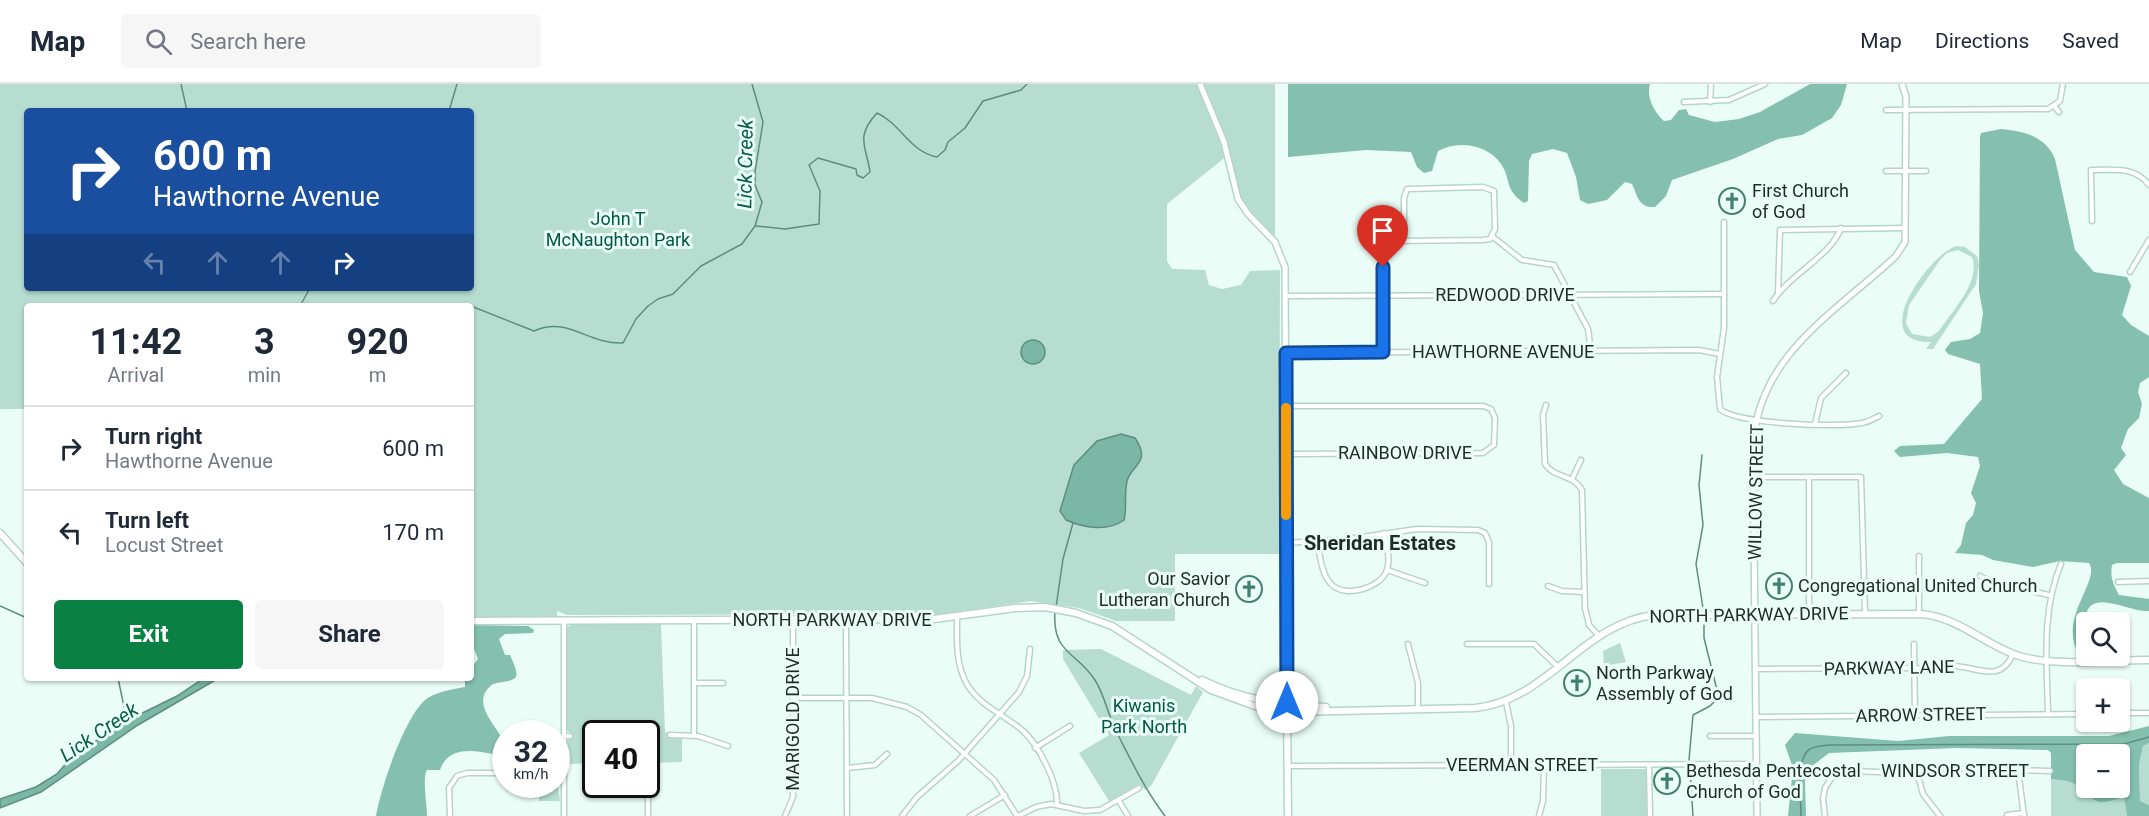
<!DOCTYPE html>
<meta charset="utf-8">
<style>
:root{--surface:#fff;--page:#f6f6f7;--text:#1f2937;--muted:#747a83;--line:#e0e1e3;--accent:#0b8043}
body{margin:0;font-family:Roboto,sans-serif;background:var(--page);color:var(--text);height:100vh;display:flex;flex-direction:column;font-size:22px;white-space:nowrap}
*{box-sizing:border-box;margin:0}
p{font-size:20px;color:var(--muted)}
.icon{flex:none;width:33px;height:33px;fill:none;stroke:currentColor;stroke-width:2;stroke-linecap:round;stroke-linejoin:round}
.map{position:relative;flex:1;overflow:hidden}
.sheet{position:absolute;left:24px;top:219px;width:450px;height:378px;display:flex;flex-direction:column;background:var(--surface);border-radius:6px;box-shadow:0 2px 4px #0004}
.sheet>*{flex:none}
.top-card{position:absolute;left:24px;top:24px;width:450px;height:183px;border-radius:6px;box-shadow:0 2px 4px #0004;background:#1a4fa0;color:#fff;overflow:hidden}
.controls{position:absolute;left:2076px;top:528px;display:grid;gap:12px}
.controls a{display:grid;place-items:center;width:54px;height:54px;border-radius:6px;background:var(--surface);box-shadow:0 2px 4px #0004;font-size:30px}
.speed{position:absolute;left:492px;top:636px;display:flex;gap:12px;font-size:30px;font-weight:700;text-align:center}
.speed>*{display:grid;place-content:center;width:78px;height:78px;border-radius:50%;background:var(--surface);box-shadow:0 2px 4px #0004;line-height:1}
.speed small{font-size:15px;font-weight:400}
.speed .limit{border:3px solid #111;border-radius:9px;background:#fff;color:#111}
.pin{position:absolute;display:grid;place-items:center;width:51px;height:51px;color:#fff;margin:-62px -26px;border-radius:50% 50% 50% 0;rotate:-45deg;box-shadow:0 0 6px #0007}
.pin .icon{rotate:45deg}
.me{position:absolute;width:66px;margin:-33px;rotate:0deg;stroke-linejoin:round;filter:drop-shadow(0 0 4px #0008)}
.turn{display:flex;align-items:center;gap:21px;height:126px;padding:0 30px;font-size:27px}
.turn .icon{width:78px;height:78px;stroke-width:2.5}
.turn b{display:block;font-size:42px;line-height:51px}
.lanes{display:flex;align-items:center;height:57px;padding:0 30px;background:#0003;justify-content:center;gap:30px;direction:ltr}
.lanes .off{opacity:.35}
.eta{display:flex;justify-content:space-evenly;align-items:center;height:102px;text-align:center}
.eta b{font-size:36px;font-weight:700;line-height:42px}
.action{display:flex;gap:12px;margin-top:auto;padding:12px 30px}
.action a{flex:1;height:69px;border-radius:6px;background:var(--accent);color:#fff;font-size:24px;font-weight:700;line-height:69px;text-align:center}
.action a+a{background:var(--page);color:var(--text)}
ul{padding:0;list-style:none}
li{display:flex;align-items:center;gap:18px;height:84px;padding:0 30px;border-top:2px solid var(--line)}
li div{flex:1}
li b{display:block;font-size:22px}
li em{font-style:normal}
header{display:flex;align-items:center;gap:36px;box-sizing:border-box;height:84px;padding:0 30px;background:var(--surface);border-bottom:2px solid var(--line)}
header strong{font-size:28px}
nav{display:flex;gap:33px;margin-inline-start:auto;font-size:21px}
.search{width:420px;height:54px;background:var(--page);display:flex;align-items:center;gap:15px;box-sizing:border-box;padding:0 21px;border-radius:6px;color:var(--muted);font-size:22px}
.map>svg:first-child{display:block}
.green{fill:#b6ddd0;fill-rule:evenodd}
.forest{fill:#84c0ad;fill-rule:evenodd}
.water{fill:#7ab7a4;stroke:#5e8d7e;stroke-width:1.5}
.lines{fill:none;stroke-linecap:round;stroke-linejoin:round}
.stream{stroke:#5e8d7e;stroke-width:1.5}
.minor-casing{stroke:#b5d5ca;stroke-width:7}
.tertiary-casing{stroke:#b5d5ca;stroke-width:8}
.secondary-casing{stroke:#b5d5ca;stroke-width:9}
.minor{stroke:#fff;stroke-width:4}
.tertiary{stroke:#fff;stroke-width:5}
.secondary{stroke:#fff;stroke-width:6}
.route-casing{stroke:#114b97;stroke-width:15}
.route{stroke:#1a73e8;stroke-width:10}
.slow{stroke:#f59e0b;stroke-width:10}
.labels{text-anchor:middle;stroke-width:6;stroke-linejoin:round;paint-order:stroke}
.poi-label{font-size:18px;fill:#1e2b27;stroke:#eafef7;text-anchor:start}
.park-label{font-size:18px;fill:#005847;stroke:#eafef7}
.street-label{font-size:18px;fill:#1e2b27;stroke:#eafef7}
.water-label{font-size:20px;font-style:italic;fill:#095d4b;stroke:#eafef7}
.neighbourhood-label{font-size:20px;font-weight:bold;fill:#1e2b27;stroke:#eafef7}
</style>
<header>
<strong>Map</strong>
<div class="search"><svg class="icon" aria-label="search" viewBox="0 0 24 24"><circle cx="10" cy="10" r="6"/><path d="M15 15l6 6"/></svg>Search here</div>
<nav><a>Map</a><a>Directions</a><a>Saved</a></nav>
</header>
<div class="map">
<svg width="2149" height="732" viewBox="0 0 2149 732">
<rect width="100%" height="100%" fill="#eafef7"/>
<g class="green">
<path d="M0 0H1275V158L1240 119 1228 71 1167 120V177L1172 185 1205 186 1209 201 1222 205 1241 201 1250 187 1280 186 1279 470H1175V537H1116L1079 524 1031 517 940 530 567 531 557 527V536H471V222H27V325H0ZM27 27H471V204H27Z"/>
<path d="M1957 162 1965 163 1977 172 1979 181 1976 200 1933 265H1926L1931 258C1864 259 1931 168 1957 162ZM1958 166 1972 173C1981 198 1952 227 1939 247L1930 253 1912 250 1906 239 1909 221 1940 176 1947 169Z"/>
<path d="M572 540H661L665 648 669 649V654L682 655V678L647 679 646 650H596L595 679 567 680V659L570 649 567 646 566 544Z"/>
<path d="M1620 559 1626 578 1604 582 1603 567Z"/>
<path d="M1101 565 1191 611 1196 602 1203 608 1151 702 1145 706 1140 700 1109 717 1079 669 1109 651 1063 575V566Z"/>
<path d="M2149 659V721L2140 717 2139 681 2143 662Z"/>
<path d="M1646 685 1647 732H1601V685Z"/>
<path d="M557 693 560 717H539V701L556 700Z"/>
<path d="M2051 695C2058 696 2069 696 2074 700 2099 717 2091 724 2124 713L2127 732H2051Z"/>
</g>
<g class="forest">
<path d="M1288 0H1650C1646 13 1654 28 1664 37L1671 36 1679 26 1686 25 1689 31 1715 38 1739 35 1760 28 1810 0H1847L1841 21 1832 34 1802 51 1778 55 1733 75 1672 96 1666 112 1655 123C1638 124 1638 112 1632 100L1625 98 1607 116 1588 120 1580 116 1576 93 1567 69 1553 65 1532 70 1529 77 1528 117 1524 119C1503 104 1512 96 1501 80 1488 60 1457 56 1438 67L1432 87 1424 89 1417 83 1411 68 1366 66 1288 73Z"/>
<path d="M2001 45C2025 47 2046 53 2055 75L2075 166 2094 188 2127 193 2131 202 2122 231 2131 241 2149 252V293L2140 299 2138 308 2142 320 2139 334 2128 345 2121 364 2126 371 2114 386 2123 400 2149 414V479H2117L2112 481C2110 494 2113 499 2119 511L2149 515V527C2129 529 2090 502 2085 534 2083 546 2088 560 2082 571H2079C2057 534 2101 497 2089 479L2060 477 2033 483 1993 476 1982 471 1955 469 1961 461 1966 439 1973 431 1976 419 1971 409 1980 382 1978 373 1947 369 1900 373 1894 367 1900 362 1944 360 1982 315 1980 280 1948 270 1945 266 1951 258 1970 255 1980 249 1983 229 1979 207 1980 53 1981 49Z"/>
<path d="M471 541 528 542 534 546 533 549 505 550 499 555 505 571H510C522 598 518 595 493 600 467 619 500 644 505 661L493 670C473 666 448 662 440 686H427C422 693 427 721 427 732H376C381 703 404 635 425 616 434 608 454 605 465 603V594H471V584L478 575 471 557Z"/>
<path d="M2149 642V659L2143 662 2139 681 2140 717 2149 721V732H2127L2124 713C2091 724 2099 717 2074 700 2069 696 2058 696 2051 695V669L2048 666 1957 664 1829 669 1808 685 1805 697 1806 732H1788L1793 684 1785 661 1795 649 1898 657 1949 652H2109ZM2086 670H2120V704H2086Z"/>
</g>
<g class="water">
<circle cx="1033" cy="268" r="12"/>
<path d="M1121 350 1135 354C1152 379 1131 381 1127 397 1124 410 1127 424 1124 436 1108 448 1084 444 1066 436L1060 427 1074 381 1097 357Z"/>
<path d="M204 594H219L138 641 41 708 0 724V715L36 703 57 690 70 675 120 640 177 612Z"/>
</g>
<g class="lines">
<g class="stream">
<path d="M181 0 187 27"/>
<path d="M449 27 457 0"/>
<path d="M756 142 785 145 819 140 820 107 809 81 818 74 856 85 857 91 863 94 870 88C866 61 855 53 877 29 901 40 910 68 937 73L945 66 948 58 965 44 983 17 1021 6 1027 0"/>
<path d="M300 222 310 204"/>
<path d="M452 222H467"/>
<path d="M471 222 534 247C569 232 586 260 623 259L636 235 648 222 658 215 673 210 701 182 742 160 755 142 762 118 755 101V88L763 38 752 0"/>
<path d="M1702 371 1699 401 1703 441 1696 480 1703 524"/>
<path d="M0 522 27 534"/>
<path d="M1056 523 1063 475 1073 439"/>
<path d="M1055 527C1052 570 1076 567 1095 596 1105 612 1108 631 1116 647 1131 676 1145 706 1165 732"/>
<path d="M118 594 127 637"/>
<path d="M1689 676 1693 631 1710 622 1715 617 1717 606 1704 554V535"/>
<path d="M1690 685 1693 732"/>
<path d="M1801 732C1801 716 1795 674 1810 665 1814 662 1823 662 1829 661L2124 660 2149 653"/>
</g>
<defs>
<g id="minor">
<path d="M1684 18 1729 16 1765 0"/>
<path d="M1710 18 1711 0"/>
<path d="M2055 23 2059 28"/>
<path d="M1886 26 2048 25 2060 17 2063 0"/>
<path d="M1886 87H1926"/>
<path d="M2092 137 2091 86C2113 86 2135 82 2149 101"/>
<path d="M1724 138V244L1717 293 1720 325C1736 340 1838 344 1862 339 1868 338 1873 335 1879 332"/>
<path d="M1493 153 1522 176 1554 181 1588 245 1591 267"/>
<path d="M2130 188 2149 156"/>
<path d="M1778 209 1780 146 1905 144"/>
<path d="M1286 212 1724 210"/>
<path d="M1773 217C1790 190 1831 172 1841 144"/>
<path d="M1383 268 1384 161 1394 157 1483 156 1490 155 1495 145 1494 107 1483 103 1407 105 1404 114V157"/>
<path d="M1285 269 1699 266 1720 270"/>
<path d="M1546 321 1543 331 1545 380C1554 394 1573 390 1582 406L1585 524 1589 541 1599 552"/>
<path d="M1286 322H1483L1491 325 1495 334 1494 361 1483 369 1286 370"/>
<path d="M1815 340 1821 314 1846 289"/>
<path d="M1754 393H1861L1865 529"/>
<path d="M1572 395 1581 376"/>
<path d="M1317 457C1320 470 1321 491 1332 501 1346 514 1381 504 1387 486 1391 474 1386 461 1384 449"/>
<path d="M1286 459 1348 455 1417 445 1478 446 1485 449 1489 458V500"/>
<path d="M1387 486 1425 499"/>
<path d="M1980 492 1991 498 2049 511"/>
<path d="M2118 498 2149 497"/>
<path d="M1548 502 1562 507 1584 508"/>
<path d="M1919 529V472"/>
<path d="M1809 530V394"/>
<path d="M957 533C957 556 955 581 968 602 981 622 1004 631 1022 646 1038 660 1058 698 1057 720"/>
<path d="M694 536V651"/>
<path d="M846 536 847 732"/>
<path d="M1408 560 1418 599V624"/>
<path d="M1467 560H1534L1558 583"/>
<path d="M1914 560 1915 631"/>
<path d="M1755 585 1935 584C1941 583 1948 581 1954 582 1978 583 2000 600 2013 570"/>
<path d="M694 599H723"/>
<path d="M793 614H872L907 623 921 631 994 696 1017 732"/>
<path d="M1506 618 1511 642V681"/>
<path d="M2120 629H2149"/>
<path d="M2048 630C2047 579 2041 528 2061 480"/>
<path d="M1756 633 2086 630"/>
<path d="M670 651 698 652 728 662"/>
<path d="M564 652H570"/>
<path d="M1710 652H1756"/>
<path d="M1035 664 1070 642"/>
<path d="M1649 681 1650 732"/>
<path d="M1288 682 1756 680"/>
<path d="M847 684 875 681 887 670"/>
<path d="M1916 685 1923 710 1940 732"/>
<path d="M2018 686 2024 732"/>
<path d="M556 689H564"/>
<path d="M648 707V732"/>
<path d="M1119 717 1128 732"/>
<path d="M2007 731 2024 729"/>
<path d="M450 732 449 704 457 692 467 689H506"/>
<path d="M564 732V536"/>
<path d="M785 732 793 713V536"/>
<path d="M902 732 917 713 959 676 1019 608 1027 592 1030 565"/>
<path d="M970 732 1005 711"/>
<path d="M1018 732 1036 723 1051 720 1084 727 1100 726 1139 704"/>
<path d="M1539 732 1543 717 1544 682"/>
<path d="M1825 732 1823 715 1825 704 1832 693 1845 687 1880 688 1932 684 2050 687"/>
</g>
<g id="tertiary">
<path d="M1200 0 1224 58 1238 115 1248 130 1275 158 1285 183 1287 621"/>
<path d="M1757 732 1753 365C1756 272 1835 229 1896 172L1905 158 1906 13 1902 0"/>
</g>
<g id="secondary">
<path d="M0 449 27 479"/>
<path d="M471 537 934 535 1015 524 1045 523 1076 529 1112 542 1211 606 1255 622 1292 628 1475 624C1547 617 1583 539 1654 531L1922 530C1960 534 1985 561 2019 572 2056 583 2110 576 2149 576"/>
<path d="M1202 596C1242 616 1282 621 1326 623"/>
<path d="M1287 605 1291 615 1299 621"/>
<path d="M1287 625 1288 732"/>
</g>
</defs>
<use href="#minor" class="minor-casing"/>
<use href="#tertiary" class="tertiary-casing"/>
<use href="#secondary" class="secondary-casing"/>
<use href="#minor" class="minor"/>
<use href="#tertiary" class="tertiary"/>
<use href="#secondary" class="secondary"/>
</g>
<g class="lines">
<defs>
<path id="route" d="M1287 618 1286 269 1383 268V183"/>
</defs>
<use href="#route" class="route-casing"/>
<use href="#route" class="route"/>
<path class="slow" d="M1286 324V431"/>
</g>
<defs>
<symbol id="church-ring" viewBox="-11 -11 22 22"><circle r="9.5" fill="#eafef7" stroke="#42816f" stroke-width="1.5"/><path d="M-1.2-6h2.4v3.5h3.3v2.4h-3.3V6h-2.4V-.1h-3.3v-2.4h3.3Z" fill="#42816f"/></symbol>
</defs>
<g fill-rule="evenodd">
<use href="#church-ring" x="1717" y="102" width="30" height="30"/>
<use href="#church-ring" x="1764" y="487" width="30" height="30"/>
<use href="#church-ring" x="1234" y="490" width="30" height="30"/>
<use href="#church-ring" x="1562" y="584" width="30" height="30"/>
<use href="#church-ring" x="1652" y="682" width="30" height="30"/>
</g>
<g class="labels">
<g class="poi-label">
<text x="1752" y="113">First Church<tspan x="1752" dy="21">of God</tspan></text>
<text x="1230" y="501" text-anchor="end">Our Savior<tspan x="1230" dy="21">Lutheran Church</tspan></text>
<text x="1798" y="508">Congregational United Church</text>
<text x="1596" y="595">North Parkway<tspan x="1596" dy="21">Assembly of God</tspan></text>
<text x="1686" y="693">Bethesda Pentecostal<tspan x="1686" dy="21">Church of God</tspan></text>
</g>
<g class="park-label">
<text x="618" y="141">John T<tspan x="618" dy="21">McNaughton Park</tspan></text>
<text x="1144" y="628">Kiwanis<tspan x="1144" dy="21">Park North</tspan></text>
</g>
<g class="street-label">
<text x="1505" y="217">REDWOOD DRIVE</text>
<text x="1503" y="274">HAWTHORNE AVENUE</text>
<text x="1405" y="375">RAINBOW DRIVE</text>
<text transform="translate(1756 408) rotate(-89)" y="6">WILLOW STREET</text>
<text transform="translate(1749 531) rotate(-1)" y="6">NORTH PARKWAY DRIVE</text>
<text x="832" y="542">NORTH PARKWAY DRIVE</text>
<text transform="translate(1889 584) rotate(-1)" y="6">PARKWAY LANE</text>
<text transform="translate(1921 631) rotate(-1)" y="6">ARROW STREET</text>
<text transform="translate(793 635) rotate(-90)" y="6">MARIGOLD DRIVE</text>
<text x="1522" y="687">VEERMAN STREET</text>
<text x="1955" y="693">WINDSOR STREET</text>
</g>
<g class="water-label">
<text transform="translate(745 80) rotate(-89)" y="7">Lick Creek</text>
<text transform="translate(99 648) rotate(-34)" y="7">Lick Creek</text>
</g>
<g class="neighbourhood-label">
<text x="1380" y="466">Sheridan Estates</text>
</g>
</g>
</svg>
<div class="controls">
<a><svg class="icon" aria-label="search" viewBox="0 0 24 24"><circle cx="10" cy="10" r="6"/><path d="M15 15l6 6"/></svg></a>
<a>+</a>
<a>−</a>
</div>
<div class="speed"><div>32<small>km/h</small></div><div class="limit">40</div></div>
<div class="pin" style="left:1383px;top:183px;background:#d93025"><svg class="icon" aria-label="arrive" viewBox="0 0 24 24"><path d="M6 21V4h12l-3 4 3 4H6"/></svg></div>
<svg class="me" style="left:1287px;top:618px" viewBox="-20 -20 40 40"><circle r="19" fill="#fff"/><path d="M0-13L10 11 0 6-10 11z" fill="#1a73e8"/></svg>
<div class="top-card">
<div class="turn"><svg class="icon" aria-label="right" viewBox="0 0 24 24"><path d="M7 20v-9h11M14 6l5 5-5 5"/></svg><div><b>600 m</b>Hawthorne Avenue</div></div>
<div class="lanes"><svg class="icon off" aria-label="left" viewBox="0 0 24 24"><path d="M17 20v-9H6M10 6l-5 5 5 5"/></svg><svg class="icon off" aria-label="ahead" viewBox="0 0 24 24"><path d="M12 20V5M6 11l6-6 6 6"/></svg><svg class="icon off" aria-label="ahead" viewBox="0 0 24 24"><path d="M12 20V5M6 11l6-6 6 6"/></svg><svg class="icon" aria-label="right" viewBox="0 0 24 24"><path d="M7 20v-9h11M14 6l5 5-5 5"/></svg></div>
</div>
<section class="sheet">
<div class="eta">
<div><b>11:42</b><p>Arrival</p></div>
<div><b>3</b><p>min</p></div>
<div><b>920</b><p>m</p></div>
</div>
<ul>
<li><svg class="icon" aria-label="right" viewBox="0 0 24 24"><path d="M7 20v-9h11M14 6l5 5-5 5"/></svg><div><b>Turn right</b><p>Hawthorne Avenue</p></div><em>600 m</em></li>
<li><svg class="icon" aria-label="left" viewBox="0 0 24 24"><path d="M17 20v-9H6M10 6l-5 5 5 5"/></svg><div><b>Turn left</b><p>Locust Street</p></div><em>170 m</em></li>
</ul>
<div class="action"><a>Exit</a><a>Share</a></div>
</section>
</div>
